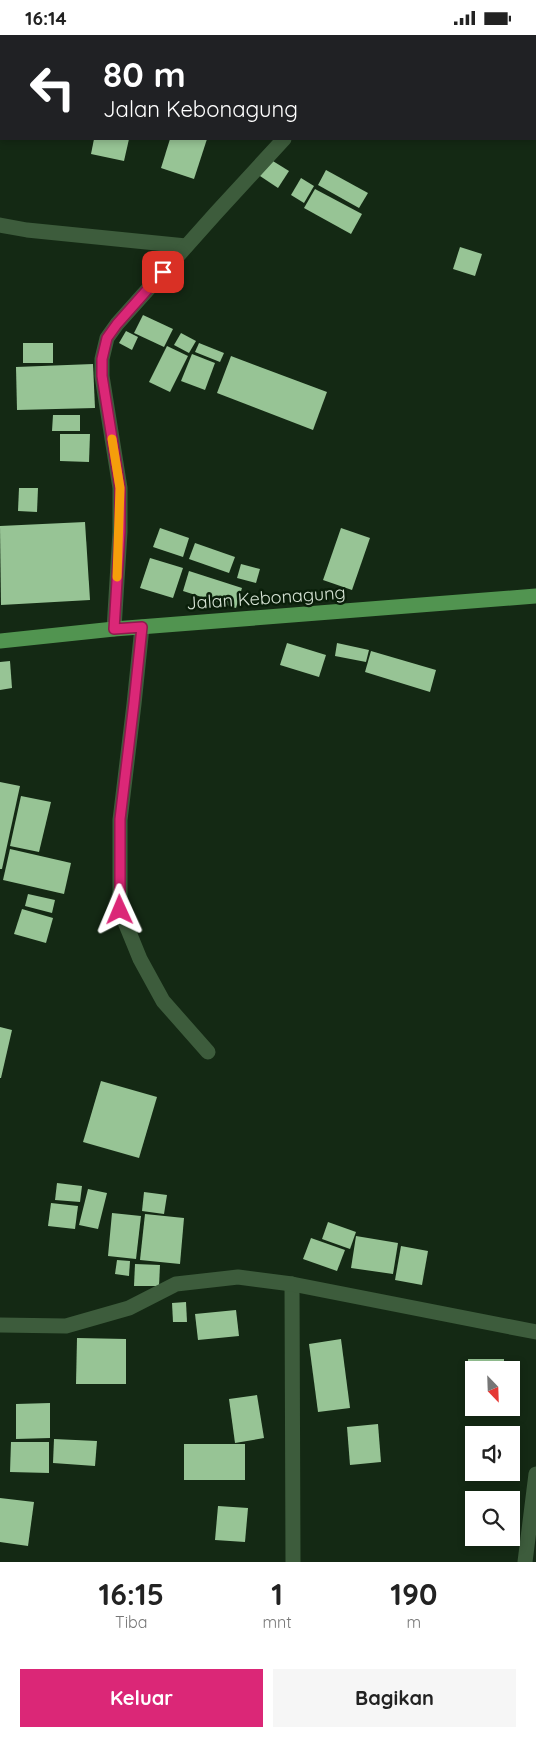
<!DOCTYPE html>
<html lang="id">
<style>
:root{--surface:#fff;--page:#f6f6f6;--text:#222;--muted:#767676;--accent:#db2777}
body{margin:0;font-family:Quicksand,sans-serif;background:var(--page);color:var(--text);height:100vh;display:flex;flex-direction:column;font-size:19px;white-space:nowrap}
*{box-sizing:border-box;margin:0}
p{font-size:16px;color:var(--muted)}
.icon{flex:none;width:28px;height:28px;fill:none;stroke:currentColor;stroke-width:2;stroke-linecap:round;stroke-linejoin:round}
.map{position:relative;height:1527px;overflow:hidden}
.drawer{display:flex;flex-direction:column;background:var(--surface);flex:1}
.drawer>*{flex:none}
.guide{position:absolute;left:0px;top:0px;width:536px;height:105px;box-shadow:0 2px 8px #0003;background:#202124;color:#fff;overflow:hidden}
.needle{width:32px;rotate:157deg}
.controls{position:absolute;left:465px;top:1326px;display:grid;gap:10px}
.controls a{display:grid;place-items:center;width:55px;height:55px;border-radius:0px;background:var(--surface);box-shadow:0 2px 8px #0003;font-size:25px}
.pin{position:absolute;display:grid;place-items:center;width:42px;height:42px;color:#fff;margin:-21px;border-radius:10px;box-shadow:0 2px 8px #0006}
.me{position:absolute;width:55px;margin:-28px;rotate:359deg;stroke-linejoin:round;filter:drop-shadow(0 0 4px #0008)}
.turn{display:flex;align-items:center;gap:18px;height:105px;padding:0 20px;font-size:22px}
.turn .icon{width:65px;height:65px;stroke-width:2.5}
.turn b{display:block;font-size:35px;line-height:42px}
.eta{display:flex;justify-content:space-evenly;align-items:center;height:85px;text-align:center}
.eta b{font-size:30px;font-weight:700;line-height:35px}
.primary-button{display:flex;gap:10px;margin-top:auto;padding:10px 20px}
.primary-button a{flex:1;height:58px;border-radius:0px;background:var(--accent);color:#fff;font-size:20px;font-weight:700;line-height:58px;text-align:center}
.primary-button a+a{background:var(--page);color:var(--text)}
.status{display:flex;justify-content:space-between;align-items:center;height:35px;padding:0 25px;background:var(--surface);direction:ltr}
.status svg{height:14px;fill:currentColor}
.map>svg:first-child{display:block}
.building{fill:#97c495}
.lines{fill:none;stroke-linecap:round;stroke-linejoin:round}
.street{stroke:#3d5c3c;stroke-width:15}
.primary{stroke:#519450;stroke-width:15}
.route-casing{stroke:#8e194d;stroke-width:12}
.route{stroke:#db2777;stroke-width:9}
.slow{stroke:#f59e0b;stroke-width:9}
.labels{text-anchor:middle;stroke-width:5;stroke-linejoin:round;paint-order:stroke}
.street-label{font-size:18px;fill:#d6e3d5;stroke:#0a1f0a}
</style>
<div class="status"><b>16:14</b><svg viewBox="0 0 49 12"><path d="M0 12V9h3v3zM5 12V6h3v6zM10 12V3h3v9zM15 12V0h3v12zM26 1h20v11H26zM47 4h2v5h-2z"/></svg></div>
<div class="map">
<svg width="536" height="1527" viewBox="0 0 536 1527">
<rect width="100%" height="100%" fill="#142914"/>
<g class="building">
<path d="M94 104H129L124 126 91 119Z"/>
<path d="M170 104H207L194 144 161 133Z"/>
<path d="M268 123 289 136 278 153 257 139Z"/>
<path d="M326 135 368 158 359 173 318 150Z"/>
<path d="M301 143 314 151 304 168 291 160Z"/>
<path d="M315 154 362 179 351 199 304 173Z"/>
<path d="M460 212 482 219 475 241 453 234Z"/>
<path d="M143 280 173 294 164 312 134 298Z"/>
<path d="M126 296 138 302 132 315 119 308Z"/>
<path d="M181 298 196 306 189 318 174 310Z"/>
<rect x="23" y="308" width="30" height="20"/>
<path d="M199 308 224 318 220 327 195 317Z"/>
<path d="M167 311 188 321 170 357 149 347Z"/>
<path d="M192 319 215 328 205 355 181 346Z"/>
<path d="M231 321 327 357 313 395 217 358Z"/>
<path d="M93 329 95 373 17 375 16 332Z"/>
<path d="M53 380H80V396H52Z"/>
<path d="M60 399H90L89 427 60 426Z"/>
<path d="M19 453H38L37 477 18 476Z"/>
<path d="M85 487 90 565 1 570 0 491Z"/>
<path d="M160 493 189 503 183 522 153 512Z"/>
<path d="M341 493 370 503 352 555 323 545Z"/>
<path d="M195 508 235 522 229 538 189 524Z"/>
<path d="M150 523 183 533 173 563 140 553Z"/>
<path d="M241 529 260 534 256 548 237 543Z"/>
<path d="M189 536 242 553 236 573 183 556Z"/>
<path d="M287 608 326 620 319 642 280 630Z"/>
<path d="M337 608 369 615 366 627 335 621Z"/>
<path d="M371 616 436 635 430 657 365 637Z"/>
<path d="M10 626 12 653 0 655V627Z"/>
<path d="M0 747 20 751 2 834H0Z"/>
<path d="M21 761 51 767 39 817 10 811Z"/>
<path d="M10 814 71 828 64 859 3 845Z"/>
<path d="M28 859 55 865 52 878 25 871Z"/>
<path d="M22 874 53 883 46 908 14 899Z"/>
<path d="M0 992 12 995 1 1043H0Z"/>
<path d="M101 1046 157 1062 139 1123 83 1107Z"/>
<path d="M57 1148 82 1151 80 1167 55 1165Z"/>
<path d="M88 1154 107 1158 98 1194 79 1190Z"/>
<path d="M144 1157 167 1160 164 1179 142 1176Z"/>
<path d="M51 1168 78 1171 75 1194 48 1191Z"/>
<path d="M112 1178 141 1181 136 1224 108 1221Z"/>
<path d="M145 1179 184 1183 180 1229 140 1225Z"/>
<path d="M328 1187 356 1197 350 1214 322 1204Z"/>
<path d="M356 1201 398 1208 393 1239 351 1233Z"/>
<path d="M311 1203 345 1215 337 1236 303 1224Z"/>
<path d="M401 1211 428 1216 422 1250 395 1245Z"/>
<path d="M117 1225 130 1226 129 1241 115 1239Z"/>
<path d="M135 1229 160 1230 159 1251H134Z"/>
<path d="M186 1267 187 1287H173L172 1268Z"/>
<path d="M236 1275 239 1301 198 1305 195 1279Z"/>
<path d="M77 1303 126 1304V1349H76Z"/>
<path d="M341 1304 350 1373 318 1377 309 1309Z"/>
<path d="M468 1324H504V1335H474V1363H467Z"/>
<path d="M257 1360 264 1403 235 1408 229 1364Z"/>
<path d="M50 1368V1403L16 1404V1369Z"/>
<path d="M378 1389 381 1427 350 1430 347 1392Z"/>
<path d="M54 1404 97 1406 95 1431 53 1428Z"/>
<path d="M11 1407H49V1438L10 1437Z"/>
<rect x="184" y="1409" width="61" height="36"/>
<path d="M0 1463 34 1467 28 1511 0 1507Z"/>
<path d="M218 1471 248 1473 245 1507 215 1505Z"/>
</g>
<g class="lines">
<g class="street">
<path d="M18 0 22 1"/>
<path d="M384 1 385 0"/>
<path d="M0 190 27 195 186 211"/>
<path d="M142 592 134 669 120 785V875L140 924 163 966 208 1017"/>
<path d="M114 594 120 497V453L102 341V324L107 303 117 289 216 178 284 104"/>
<path d="M292 1249 293 1527"/>
<path d="M0 1290 66 1291 129 1273 176 1249 238 1242 292 1249 536 1297"/>
<path d="M525 1527 536 1439"/>
</g>
<path class="primary" d="M0 606 114 594 536 561"/>
</g>
<g class="lines">
<defs>
<path id="route" d="M120 875V784L134 668 142 592 114 594 120 497V453L102 341V324L107 303 117 289 163 237"/>
</defs>
<use href="#route" class="route-casing"/>
<use href="#route" class="route"/>
<path class="slow" d="M112 404 120 453 117 542"/>
</g>
<g class="labels">
<g class="street-label">
<text transform="translate(266 563) rotate(-4)" y="6">Jalan Kebonagung</text>
</g>
</g>
</svg>
<div class="controls">
<a><svg class="needle" viewBox="-14 -14 28 28"><path d="M0-13l5 13h-10z" fill="#e53935"/><path d="M0 13l5-13h-10z" fill="#767676"/></svg></a>
<a><svg class="icon" aria-label="sound" viewBox="0 0 24 24"><path d="M4 9h4l5-4v14l-5-4H4zM17 9q2 3 0 6"/></svg></a>
<a><svg class="icon" aria-label="search" viewBox="0 0 24 24"><circle cx="10" cy="10" r="6"/><path d="M15 15l6 6"/></svg></a>
</div>
<div class="pin" style="left:163px;top:237px;background:#d93025"><svg class="icon" aria-label="arrive" viewBox="0 0 24 24"><path d="M6 21V4h12l-3 4 3 4H6"/></svg></div>
<svg class="me" style="left:120px;top:875px" viewBox="-20 -20 40 40"><path d="M0-17L14 15 0 8-14 15z" fill="#db2777" stroke="#fff" stroke-width="4"/></svg>
<div class="guide">
<div class="turn"><svg class="icon" aria-label="left" viewBox="0 0 24 24"><path d="M17 20v-9H6M10 6l-5 5 5 5"/></svg><div><b>80 m</b>Jalan Kebonagung</div></div>
</div>
</div>
<section class="drawer">
<div class="eta">
<div><b>16:15</b><p>Tiba</p></div>
<div><b>1</b><p>mnt</p></div>
<div><b>190</b><p>m</p></div>
</div>
<div class="primary-button"><a>Keluar</a><a>Bagikan</a></div>
</section>
